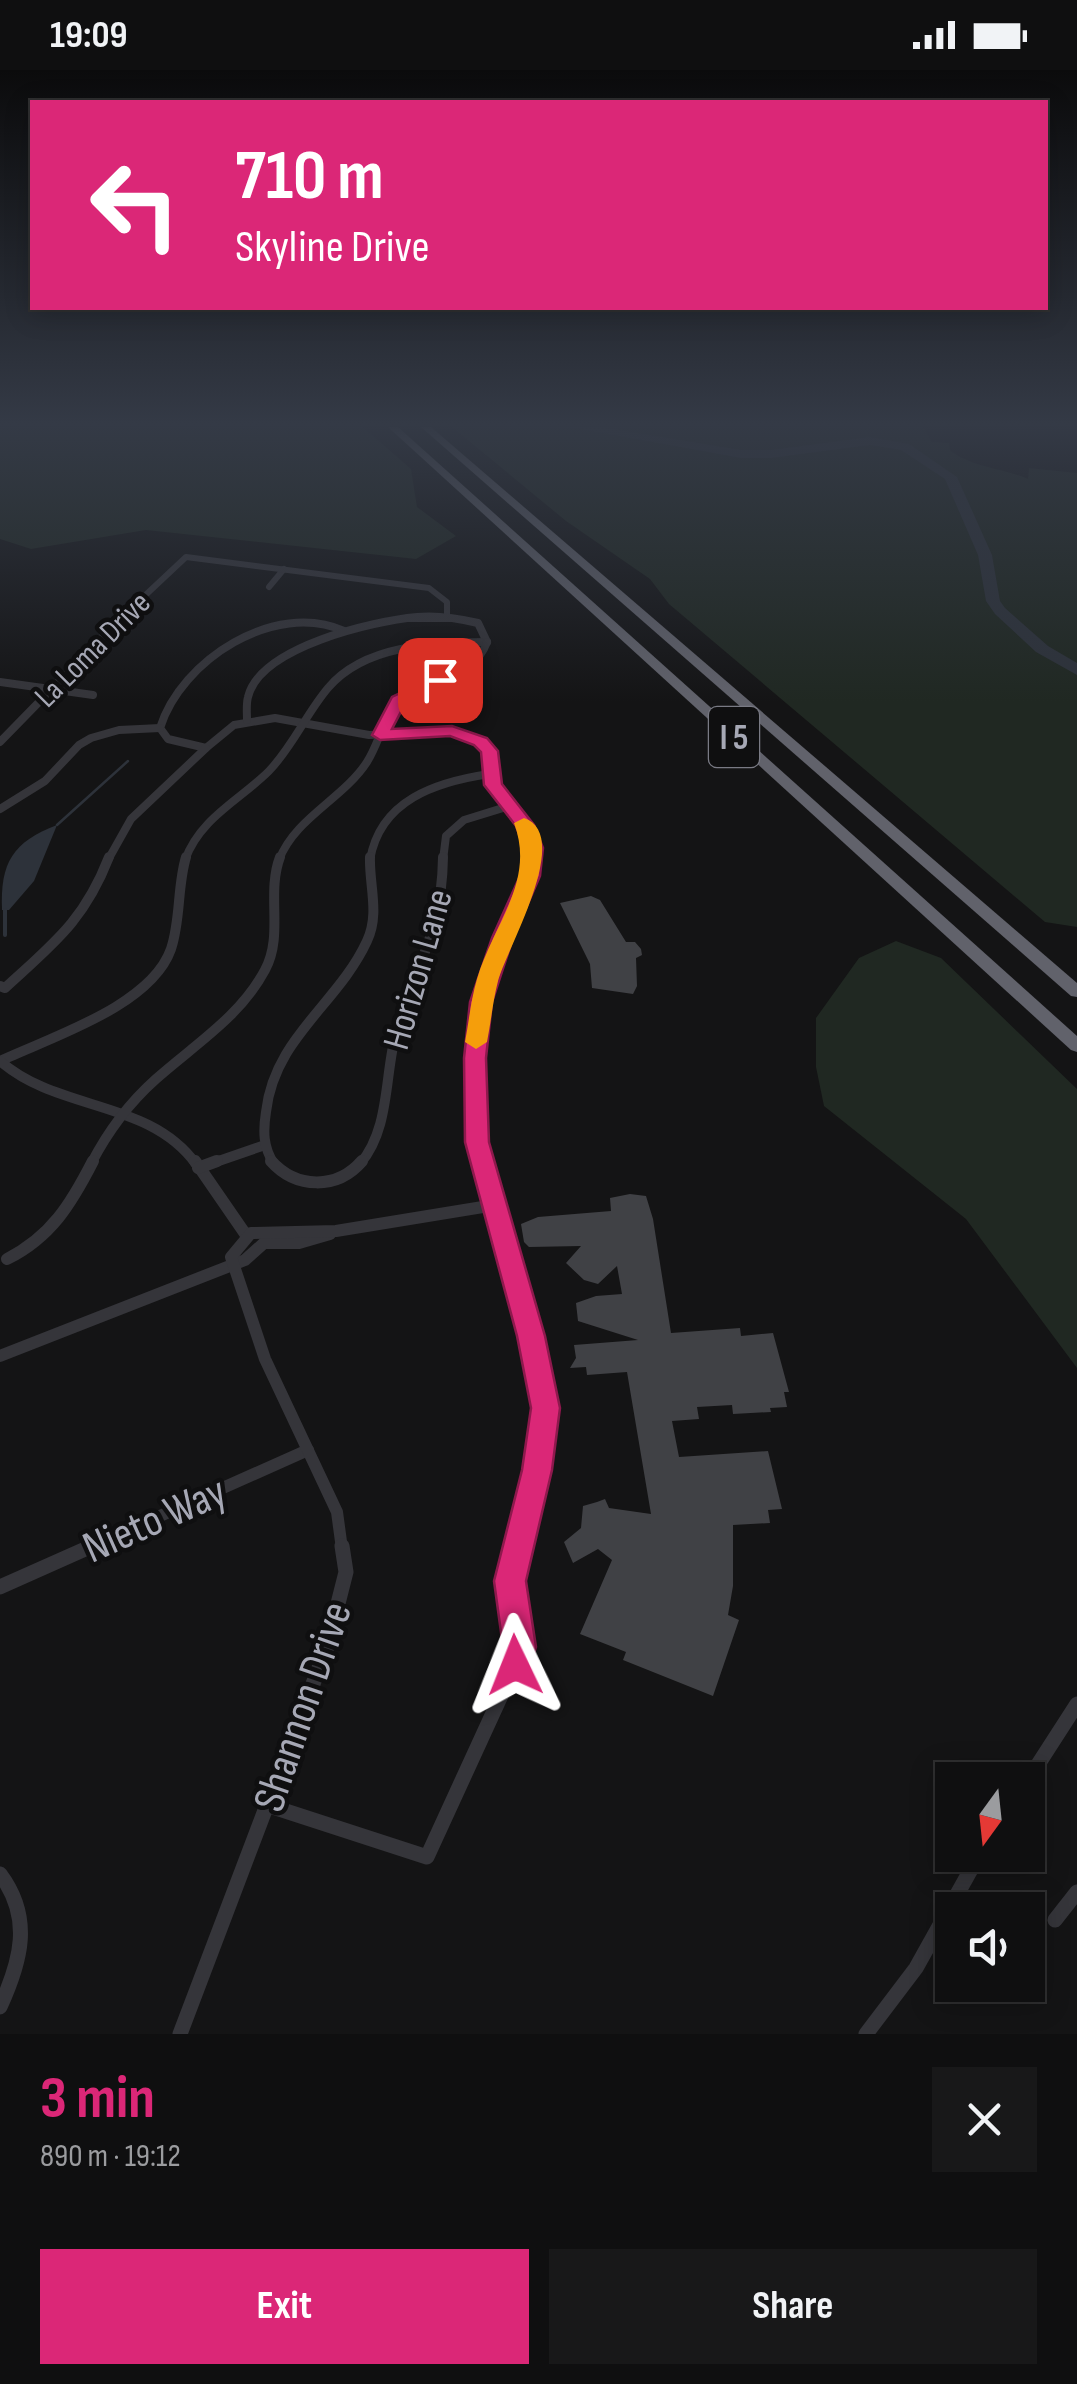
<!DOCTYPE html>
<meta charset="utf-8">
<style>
:root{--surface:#0f0f10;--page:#181819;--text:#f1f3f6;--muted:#9b9c9f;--line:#2f2f30;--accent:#db2777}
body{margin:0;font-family:"Sofia Sans Condensed",sans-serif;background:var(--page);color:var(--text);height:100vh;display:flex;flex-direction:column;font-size:38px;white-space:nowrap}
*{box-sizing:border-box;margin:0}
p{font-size:32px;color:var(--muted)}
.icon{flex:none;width:55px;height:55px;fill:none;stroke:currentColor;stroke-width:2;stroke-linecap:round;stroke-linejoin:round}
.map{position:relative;height:1964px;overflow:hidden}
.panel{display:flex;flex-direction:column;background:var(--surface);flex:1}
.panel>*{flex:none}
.hud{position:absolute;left:30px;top:30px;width:1018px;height:210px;border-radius:0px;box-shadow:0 5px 25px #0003,0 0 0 2px var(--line);background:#db2777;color:#fff;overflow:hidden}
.needle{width:65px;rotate:195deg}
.buttons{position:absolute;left:935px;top:1692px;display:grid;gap:20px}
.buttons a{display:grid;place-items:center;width:110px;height:110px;border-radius:0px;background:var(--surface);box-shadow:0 5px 25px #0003,0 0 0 2px var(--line);font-size:50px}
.pin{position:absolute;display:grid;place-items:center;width:85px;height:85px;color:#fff;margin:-42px;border-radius:20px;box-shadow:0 5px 15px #0006}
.me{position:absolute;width:110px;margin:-55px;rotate:358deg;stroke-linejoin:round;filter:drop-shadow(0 0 8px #0008)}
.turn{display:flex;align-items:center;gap:35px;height:210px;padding:0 40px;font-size:45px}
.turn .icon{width:130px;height:130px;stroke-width:2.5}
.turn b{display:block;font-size:70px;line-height:85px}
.round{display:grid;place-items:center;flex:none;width:105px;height:105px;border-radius:0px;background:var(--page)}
.overview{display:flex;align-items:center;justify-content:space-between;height:170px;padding:0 40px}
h1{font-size:60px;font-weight:700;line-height:75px;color:var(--accent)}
.action{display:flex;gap:20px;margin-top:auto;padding:20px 40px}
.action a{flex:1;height:115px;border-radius:0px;background:var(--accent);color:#fff;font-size:40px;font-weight:700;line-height:115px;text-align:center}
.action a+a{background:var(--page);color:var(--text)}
.status{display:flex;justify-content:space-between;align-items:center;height:70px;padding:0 50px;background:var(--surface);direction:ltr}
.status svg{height:28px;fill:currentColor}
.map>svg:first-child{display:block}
.green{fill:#202822}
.water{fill:#2d323a}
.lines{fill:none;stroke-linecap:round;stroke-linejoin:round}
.stream-far1{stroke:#2d323a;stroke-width:2.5}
.stream{stroke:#2d323a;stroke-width:4}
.river{fill:#2d323a;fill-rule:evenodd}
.building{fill:#404145}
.minor-far4{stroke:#35353a;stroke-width:6}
.minor-far3{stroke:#35353a;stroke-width:8}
.minor-far2{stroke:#35353a;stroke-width:10}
.minor-far1{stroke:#35353a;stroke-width:12}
.minor{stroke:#35353a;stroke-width:15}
.motorway{fill:#61626b;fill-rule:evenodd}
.route{fill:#db2777;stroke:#8e194d;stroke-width:2.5}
.slow{fill:#f59e0b}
.labels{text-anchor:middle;stroke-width:9;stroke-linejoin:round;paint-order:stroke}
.far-street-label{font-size:32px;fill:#a6a8b5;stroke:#0f0f10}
.shield{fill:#0f0f10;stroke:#797a84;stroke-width:2.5}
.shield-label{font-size:35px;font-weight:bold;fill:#a6a8b5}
.street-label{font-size:38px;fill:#a6a8b5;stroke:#0f0f10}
.near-street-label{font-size:45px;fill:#a6a8b5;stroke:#0f0f10}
</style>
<div class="status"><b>19:09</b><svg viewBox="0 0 49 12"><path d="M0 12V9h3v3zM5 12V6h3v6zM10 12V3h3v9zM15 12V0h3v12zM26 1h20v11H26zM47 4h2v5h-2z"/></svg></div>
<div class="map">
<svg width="1077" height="1964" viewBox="0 0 1077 1964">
<rect width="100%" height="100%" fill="#141415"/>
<g class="green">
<path d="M0 357H363L411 399 417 437 456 466 416 489 146 460 31 479 0 469Z"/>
<path d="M452 357H923L932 372 949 373 950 380C970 397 1003 398 1028 409L1029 398 1077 403V857L1045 852 669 534 650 509 566 451Z"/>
<path d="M896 871 941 888 1077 1019V1298L966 1149 824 1036 816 997V948L859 888Z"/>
</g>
<path class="water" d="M57 755 34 811 9 840H2C0 792 13 772 57 755Z"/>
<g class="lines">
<path class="stream-far1" d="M57 755 128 691"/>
<path class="stream" d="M5 840V865"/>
<path class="river" d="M570 357H601L741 380H771L870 367 909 374 957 407 992 485 1000 531 1005 538 1048 576 1077 593V605L1036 582 995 544 986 531 978 485 945 409 901 380 870 375 771 388H741Z"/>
</g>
<g class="building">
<path d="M591 826 600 830 626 872H635L641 879 642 885 636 888 637 916 633 924 592 918 590 894 560 833Z"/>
<path d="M630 1124 646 1126 653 1149 671 1263 740 1258 741 1266 773 1263 789 1322H784L787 1337 770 1338 771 1342 733 1344 732 1335 697 1337 699 1349 672 1351 679 1387 768 1381 782 1439 768 1440 770 1453 733 1455V1516L728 1545 739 1550 713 1626 623 1590 626 1582 580 1564 612 1490 598 1479 573 1493 564 1472 581 1458 583 1436 597 1432 605 1429 609 1438 651 1444 627 1302 587 1305 586 1297 570 1298 576 1288 574 1275 638 1270 578 1251 576 1233 596 1226 622 1224 617 1196 598 1214 584 1210 566 1193 581 1176 529 1177 524 1172 521 1154 538 1147 611 1141 610 1128Z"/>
</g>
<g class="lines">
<g class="minor-far4">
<path d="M269 517 284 499"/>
<path d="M120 549 186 487 429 518 447 532V544"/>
<path d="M404 549H462"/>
</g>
<g class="minor-far3">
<path d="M344 561C275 530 181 590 160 658L168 669 206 678 234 655 275 648 369 665 452 661 474 667 489 681 493 715 532 766 534 790"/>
<path d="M0 612 93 625"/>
<path d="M247 650C247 643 246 634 248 627 260 577 373 551 417 547 438 545 457 548 478 553L487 572"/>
<path d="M0 672 123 546"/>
<path d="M0 739 45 711 79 675 91 668 119 660 160 658"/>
<path d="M108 790 131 749 206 678"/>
<path d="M185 790C200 748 240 730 269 701 293 676 306 644 328 618 365 574 434 573 487 572"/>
<path d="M279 790C295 748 343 729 367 692 381 670 384 641 406 625 434 605 474 609 487 572"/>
<path d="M370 790C380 730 436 712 489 704"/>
<path d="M443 790 446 766 464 750 509 736"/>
</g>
<g class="minor-far2">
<path d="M0 916 5 918C54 873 84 851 109 787"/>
<path d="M0 991C51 967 151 936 171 879 181 849 177 817 186 787"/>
<path d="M0 991C58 1042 149 1029 196 1094"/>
<path d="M91 1094C108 1061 129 1033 156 1009 194 975 240 947 265 900 284 865 266 824 280 787"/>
<path d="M210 1094 265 1075"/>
<path d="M274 1094C263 1077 263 1061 266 1042 274 968 338 934 367 871 380 844 369 815 370 787"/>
<path d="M360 1094C391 1058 384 1003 397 959 417 892 442 862 443 787"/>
<path d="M483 1094C470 1046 470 981 481 932 492 883 524 837 534 787"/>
</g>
<g class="minor-far1">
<path d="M195 1091 246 1165"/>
<path d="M271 1091C296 1119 337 1120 362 1091"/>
<path d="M482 1091 531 1266 545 1332 537 1400 518 1479"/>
<path d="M198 1098 217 1091"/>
<path d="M7 1189C51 1167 71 1134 93 1091"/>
<path d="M0 1286 245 1190 264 1173H299L330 1164"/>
<path d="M86 1479 308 1380"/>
<path d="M342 1479 337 1442 265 1289 231 1187 251 1163 336 1161 495 1135"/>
</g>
<g class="minor">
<path d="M0 1517 92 1476"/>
<path d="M1028 1710 1077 1634"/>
<path d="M267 1735 427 1787 515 1595 519 1577 510 1511 518 1476"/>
<path d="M0 1804C33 1848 21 1891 0 1937"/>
<path d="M1055 1850 1077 1822"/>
<path d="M180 1964 327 1577 346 1502 342 1476"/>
<path d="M866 1964 916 1898 979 1785"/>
</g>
<g class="motorway">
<path d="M388 357H398L1077 966V982L1071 980Z"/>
<path d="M421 357H431L1077 913V927L1071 926Z"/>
</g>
</g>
<linearGradient id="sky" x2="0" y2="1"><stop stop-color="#0b0b0c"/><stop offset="0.56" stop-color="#343a46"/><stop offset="1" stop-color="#343a46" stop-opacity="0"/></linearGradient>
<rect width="1077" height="632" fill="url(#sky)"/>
<path class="route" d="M435 606 449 610 405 634 392 659 452 656 487 668 498 681 502 714 534 755 543 778 540 806 513 868 492 932 486 988 489 1072 545 1266 560 1338 552 1400 526 1511 536 1577 527 1606 515 1611 504 1606 499 1595 503 1577 494 1511 522 1400 531 1338 517 1266 465 1072 464 988 470 932 492 868 520 806 524 778 516 756 484 715 481 682 474 675 450 666 380 670 372 665 392 627Z"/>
<path class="slow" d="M524 748C574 765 506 880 498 911 493 930 491 952 487 972L476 979 465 972C469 951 471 929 477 909 493 854 536 812 514 753Z"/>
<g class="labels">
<g class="far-street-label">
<text transform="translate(92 579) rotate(-45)" y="11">La Loma Drive</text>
</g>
<rect class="shield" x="709" y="637" width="50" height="60" rx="8"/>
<g class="shield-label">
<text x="734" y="679">I 5</text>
</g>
<g class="street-label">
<text transform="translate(417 899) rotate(-74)" y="13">Horizon Lane</text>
</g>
<g class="near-street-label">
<text transform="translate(154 1448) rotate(-24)" y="16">Nieto Way</text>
<text transform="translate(301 1636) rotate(-71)" y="16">Shannon Drive</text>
</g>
</g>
</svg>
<div class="buttons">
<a><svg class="needle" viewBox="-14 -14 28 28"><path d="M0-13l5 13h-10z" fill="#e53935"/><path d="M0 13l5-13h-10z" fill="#9b9c9f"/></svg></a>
<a><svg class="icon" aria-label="sound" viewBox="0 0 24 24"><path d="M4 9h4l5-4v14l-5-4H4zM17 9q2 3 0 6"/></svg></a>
</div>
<div class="pin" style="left:440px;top:610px;background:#d93025"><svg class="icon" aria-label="arrive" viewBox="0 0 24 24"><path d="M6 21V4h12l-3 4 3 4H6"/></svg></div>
<svg class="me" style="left:515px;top:1595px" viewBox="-20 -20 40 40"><path d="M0-17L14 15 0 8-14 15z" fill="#db2777" stroke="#fff" stroke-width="4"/></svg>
<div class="hud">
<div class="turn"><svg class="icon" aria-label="left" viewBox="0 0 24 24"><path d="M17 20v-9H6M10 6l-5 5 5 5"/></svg><div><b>710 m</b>Skyline Drive</div></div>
</div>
</div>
<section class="panel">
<div class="overview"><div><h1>3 min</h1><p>890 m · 19:12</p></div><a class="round"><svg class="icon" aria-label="close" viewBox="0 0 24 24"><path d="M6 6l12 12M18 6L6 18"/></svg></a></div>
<div class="action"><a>Exit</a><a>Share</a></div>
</section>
